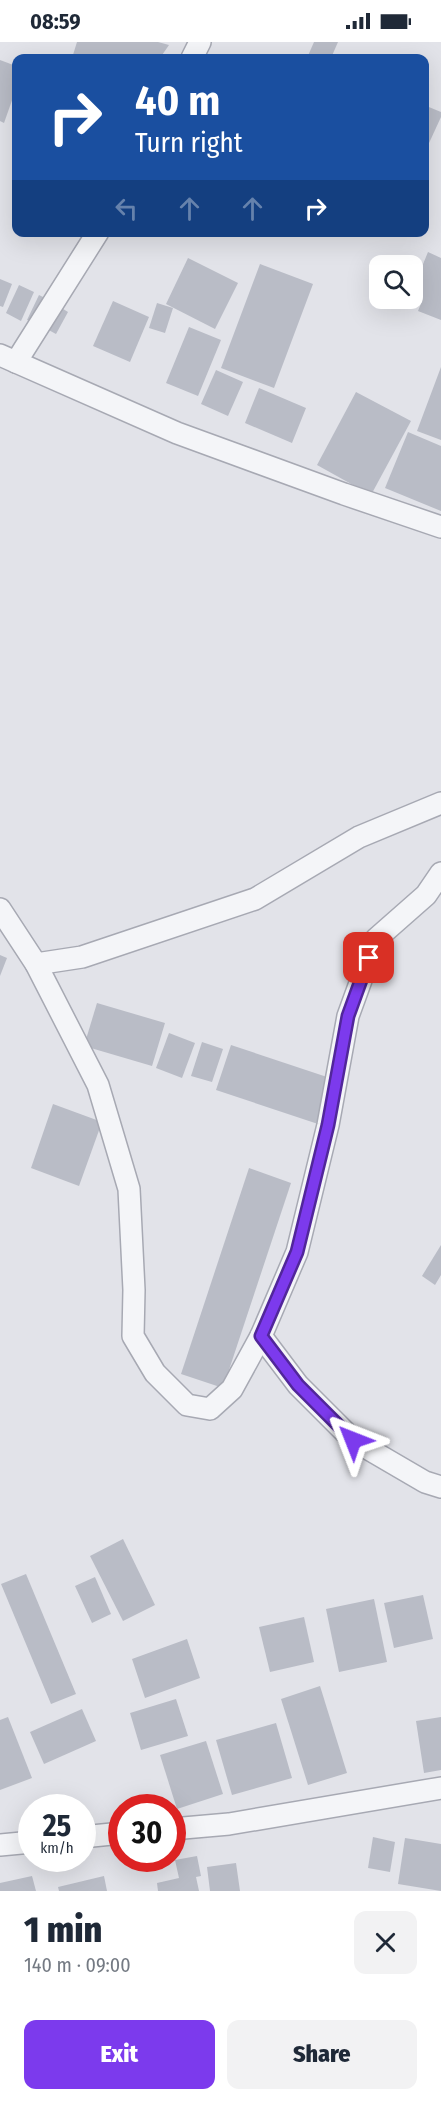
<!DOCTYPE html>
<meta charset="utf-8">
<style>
:root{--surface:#fff;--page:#f2f2f3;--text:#1f2937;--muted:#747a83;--accent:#7c3aed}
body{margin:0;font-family:"Fira Sans Condensed",sans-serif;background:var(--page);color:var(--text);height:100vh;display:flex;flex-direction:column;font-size:22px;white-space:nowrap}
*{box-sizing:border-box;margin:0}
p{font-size:20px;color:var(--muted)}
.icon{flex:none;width:33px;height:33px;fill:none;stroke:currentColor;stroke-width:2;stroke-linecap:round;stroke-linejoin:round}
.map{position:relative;height:1849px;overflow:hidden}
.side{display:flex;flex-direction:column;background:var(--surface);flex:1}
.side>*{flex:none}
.guide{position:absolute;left:12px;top:12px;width:417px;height:183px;border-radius:12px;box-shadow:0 6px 24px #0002;background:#1a4fa0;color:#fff;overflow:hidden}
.buttons{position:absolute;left:369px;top:213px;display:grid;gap:12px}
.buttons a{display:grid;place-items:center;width:54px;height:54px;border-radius:12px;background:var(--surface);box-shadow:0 6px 24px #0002;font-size:30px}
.speed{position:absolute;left:18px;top:1752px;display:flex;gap:12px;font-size:30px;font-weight:700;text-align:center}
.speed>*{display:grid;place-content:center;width:78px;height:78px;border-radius:50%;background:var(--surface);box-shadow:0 6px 24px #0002;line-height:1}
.speed small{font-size:15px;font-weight:400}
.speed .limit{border:9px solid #d22;background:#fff;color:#111}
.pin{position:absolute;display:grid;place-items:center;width:51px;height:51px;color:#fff;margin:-26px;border-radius:12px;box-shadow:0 3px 9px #0006}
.me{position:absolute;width:66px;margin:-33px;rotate:315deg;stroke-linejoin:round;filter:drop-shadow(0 0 4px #0008)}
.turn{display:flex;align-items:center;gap:21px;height:126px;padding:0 24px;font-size:27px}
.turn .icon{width:78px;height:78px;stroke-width:2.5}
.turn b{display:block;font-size:42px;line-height:51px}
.lanes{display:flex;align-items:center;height:57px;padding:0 24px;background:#0003;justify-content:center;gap:30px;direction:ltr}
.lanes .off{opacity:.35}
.round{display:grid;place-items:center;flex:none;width:63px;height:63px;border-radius:12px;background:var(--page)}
.head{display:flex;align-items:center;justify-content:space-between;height:102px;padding:0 24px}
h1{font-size:36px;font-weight:800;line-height:45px}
.primary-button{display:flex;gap:12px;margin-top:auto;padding:12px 24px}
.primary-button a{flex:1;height:69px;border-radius:12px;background:var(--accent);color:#fff;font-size:24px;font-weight:800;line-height:69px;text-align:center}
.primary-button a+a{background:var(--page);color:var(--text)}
.status{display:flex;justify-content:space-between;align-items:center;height:42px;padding:0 30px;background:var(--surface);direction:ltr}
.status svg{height:16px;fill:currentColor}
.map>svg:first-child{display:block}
.building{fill:#b9bcc6}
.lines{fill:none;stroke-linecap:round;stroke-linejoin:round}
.minor-casing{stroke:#a7a9b3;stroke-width:24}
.minor{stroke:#f4f5f8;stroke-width:21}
.route-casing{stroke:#51269a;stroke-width:15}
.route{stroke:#7c3aed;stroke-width:10}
</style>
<div class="status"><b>08:59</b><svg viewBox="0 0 49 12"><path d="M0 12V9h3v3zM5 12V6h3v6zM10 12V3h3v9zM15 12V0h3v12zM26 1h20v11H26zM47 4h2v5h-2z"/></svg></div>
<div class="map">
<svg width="441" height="1849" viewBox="0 0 441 1849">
<rect width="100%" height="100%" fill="#e2e3e9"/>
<g class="building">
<path d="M77 0H158L169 3 160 16H72Z"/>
<path d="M314 0H338L331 16H307Z"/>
<path d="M0 18 16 24V47L4 81 0 79Z"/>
<path d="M424 63 441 70V75L424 112Z"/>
<path d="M428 210 441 216V278L418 269 422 259 412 255V249Z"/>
<path d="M188 216 238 241 215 287 166 262Z"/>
<path d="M260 222 313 242 274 346 221 326Z"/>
<path d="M0 237 12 242 3 265 0 264Z"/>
<path d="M19 243 34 250 21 279 6 271Z"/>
<path d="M39 253 47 257 35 281 27 278Z"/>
<path d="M113 259 149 275 130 320 93 304Z"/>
<path d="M157 261 173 266 165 291 149 286Z"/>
<path d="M55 262 68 270 56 292 43 285Z"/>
<path d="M189 285 221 298 198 354 166 341Z"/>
<path d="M441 325V398L417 389Z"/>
<path d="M216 328 243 340 228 374 201 362Z"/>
<path d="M259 346 306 366 292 401 245 381Z"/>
<path d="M356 350 411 379 371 453 317 423Z"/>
<path d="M408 390 441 404V469L385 446Z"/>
<path d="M0 913 7 916 0 934Z"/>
<path d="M97 961 165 981 152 1024 84 1004Z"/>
<path d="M169 991 195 1001 182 1036 156 1026Z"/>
<path d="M202 1000 223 1007 212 1040 191 1034Z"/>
<path d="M231 1003 333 1037 318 1082 216 1048Z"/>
<path d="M53 1062 102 1080 79 1144 31 1126Z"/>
<path d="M249 1126 291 1141 223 1346 181 1332Z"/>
<path d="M441 1203V1233L435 1243 422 1234Z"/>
<path d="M123 1497 155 1563 123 1579 90 1514Z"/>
<path d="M26 1532 76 1652 51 1662 1 1542Z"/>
<path d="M95 1535 111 1572 92 1581 75 1544Z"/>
<path d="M423 1553 433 1597 394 1606 384 1561Z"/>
<path d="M374 1557 387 1620 339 1630 326 1567Z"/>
<path d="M304 1575 314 1620 270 1630 259 1585Z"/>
<path d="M187 1597 200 1636 145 1656 132 1617Z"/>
<path d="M320 1644 347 1731 308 1743 281 1657Z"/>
<path d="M176 1657 188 1694 141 1708 130 1671Z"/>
<path d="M82 1667 96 1699 44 1722 30 1690Z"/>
<path d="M8 1675 32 1736 0 1748V1678Z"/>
<path d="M441 1675V1728L424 1731 416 1679Z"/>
<path d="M276 1681 292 1736 232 1753 216 1698Z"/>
<path d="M206 1699 223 1752 177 1767 160 1713Z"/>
<path d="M373 1795 395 1800 390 1830 368 1826Z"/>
<path d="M405 1796 441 1802V1849L398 1842Z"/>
<path d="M197 1814 201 1834 196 1835 199 1849H158L157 1841 179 1836 175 1818Z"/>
<path d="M236 1821 240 1849H210L207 1825Z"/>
<path d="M32 1834 36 1849H0V1841Z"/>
<path d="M104 1834 107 1849H59L58 1845Z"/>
</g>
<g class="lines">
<defs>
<g id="minor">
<path d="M192 16 200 0"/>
<path d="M0 313 177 391 344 452 441 485"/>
<path d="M16 320 98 190"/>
<path d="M0 867 36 922 98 1043 129 1147 134 1248 133 1294 155 1331 187 1363 210 1367 232 1347 261 1294 297 1210 328 1083 348 974 376 897 426 853 441 831"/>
<path d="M36 922 82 915 255 857 359 795 441 761"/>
<path d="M261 1294 298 1343 353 1398 425 1440 441 1445"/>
<path d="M172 1787 229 1782 441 1746"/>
<path d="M82 1795 122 1791"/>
<path d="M0 1803 32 1800"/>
</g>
</defs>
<use href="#minor" class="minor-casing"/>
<use href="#minor" class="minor"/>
</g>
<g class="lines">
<defs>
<path id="route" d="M353 1398 298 1343 261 1294 297 1210 328 1083 348 974 369 916"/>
</defs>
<use href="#route" class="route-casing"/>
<use href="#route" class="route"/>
</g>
</svg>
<div class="buttons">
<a><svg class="icon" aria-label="search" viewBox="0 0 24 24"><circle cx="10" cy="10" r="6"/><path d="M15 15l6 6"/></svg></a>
</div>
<div class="speed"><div>25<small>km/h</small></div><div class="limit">30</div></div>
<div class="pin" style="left:369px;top:916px;background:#d93025"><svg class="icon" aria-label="arrive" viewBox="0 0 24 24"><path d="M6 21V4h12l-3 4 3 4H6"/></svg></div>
<svg class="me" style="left:353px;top:1398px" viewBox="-20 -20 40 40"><path d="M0-17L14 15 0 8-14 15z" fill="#7c3aed" stroke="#fff" stroke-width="4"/></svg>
<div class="guide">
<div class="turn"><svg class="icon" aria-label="right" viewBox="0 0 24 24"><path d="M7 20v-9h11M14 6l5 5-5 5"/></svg><div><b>40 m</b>Turn right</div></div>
<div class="lanes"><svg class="icon off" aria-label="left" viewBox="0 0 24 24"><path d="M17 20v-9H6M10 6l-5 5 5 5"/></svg><svg class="icon off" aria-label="ahead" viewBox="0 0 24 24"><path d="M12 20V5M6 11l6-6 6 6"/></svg><svg class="icon off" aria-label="ahead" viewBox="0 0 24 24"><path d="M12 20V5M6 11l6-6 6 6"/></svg><svg class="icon" aria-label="right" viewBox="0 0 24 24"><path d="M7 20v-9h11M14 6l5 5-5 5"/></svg></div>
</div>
</div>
<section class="side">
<div class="head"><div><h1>1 min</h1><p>140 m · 09:00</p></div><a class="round"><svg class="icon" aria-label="close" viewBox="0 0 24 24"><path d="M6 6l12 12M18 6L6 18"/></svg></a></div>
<div class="primary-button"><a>Exit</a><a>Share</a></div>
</section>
